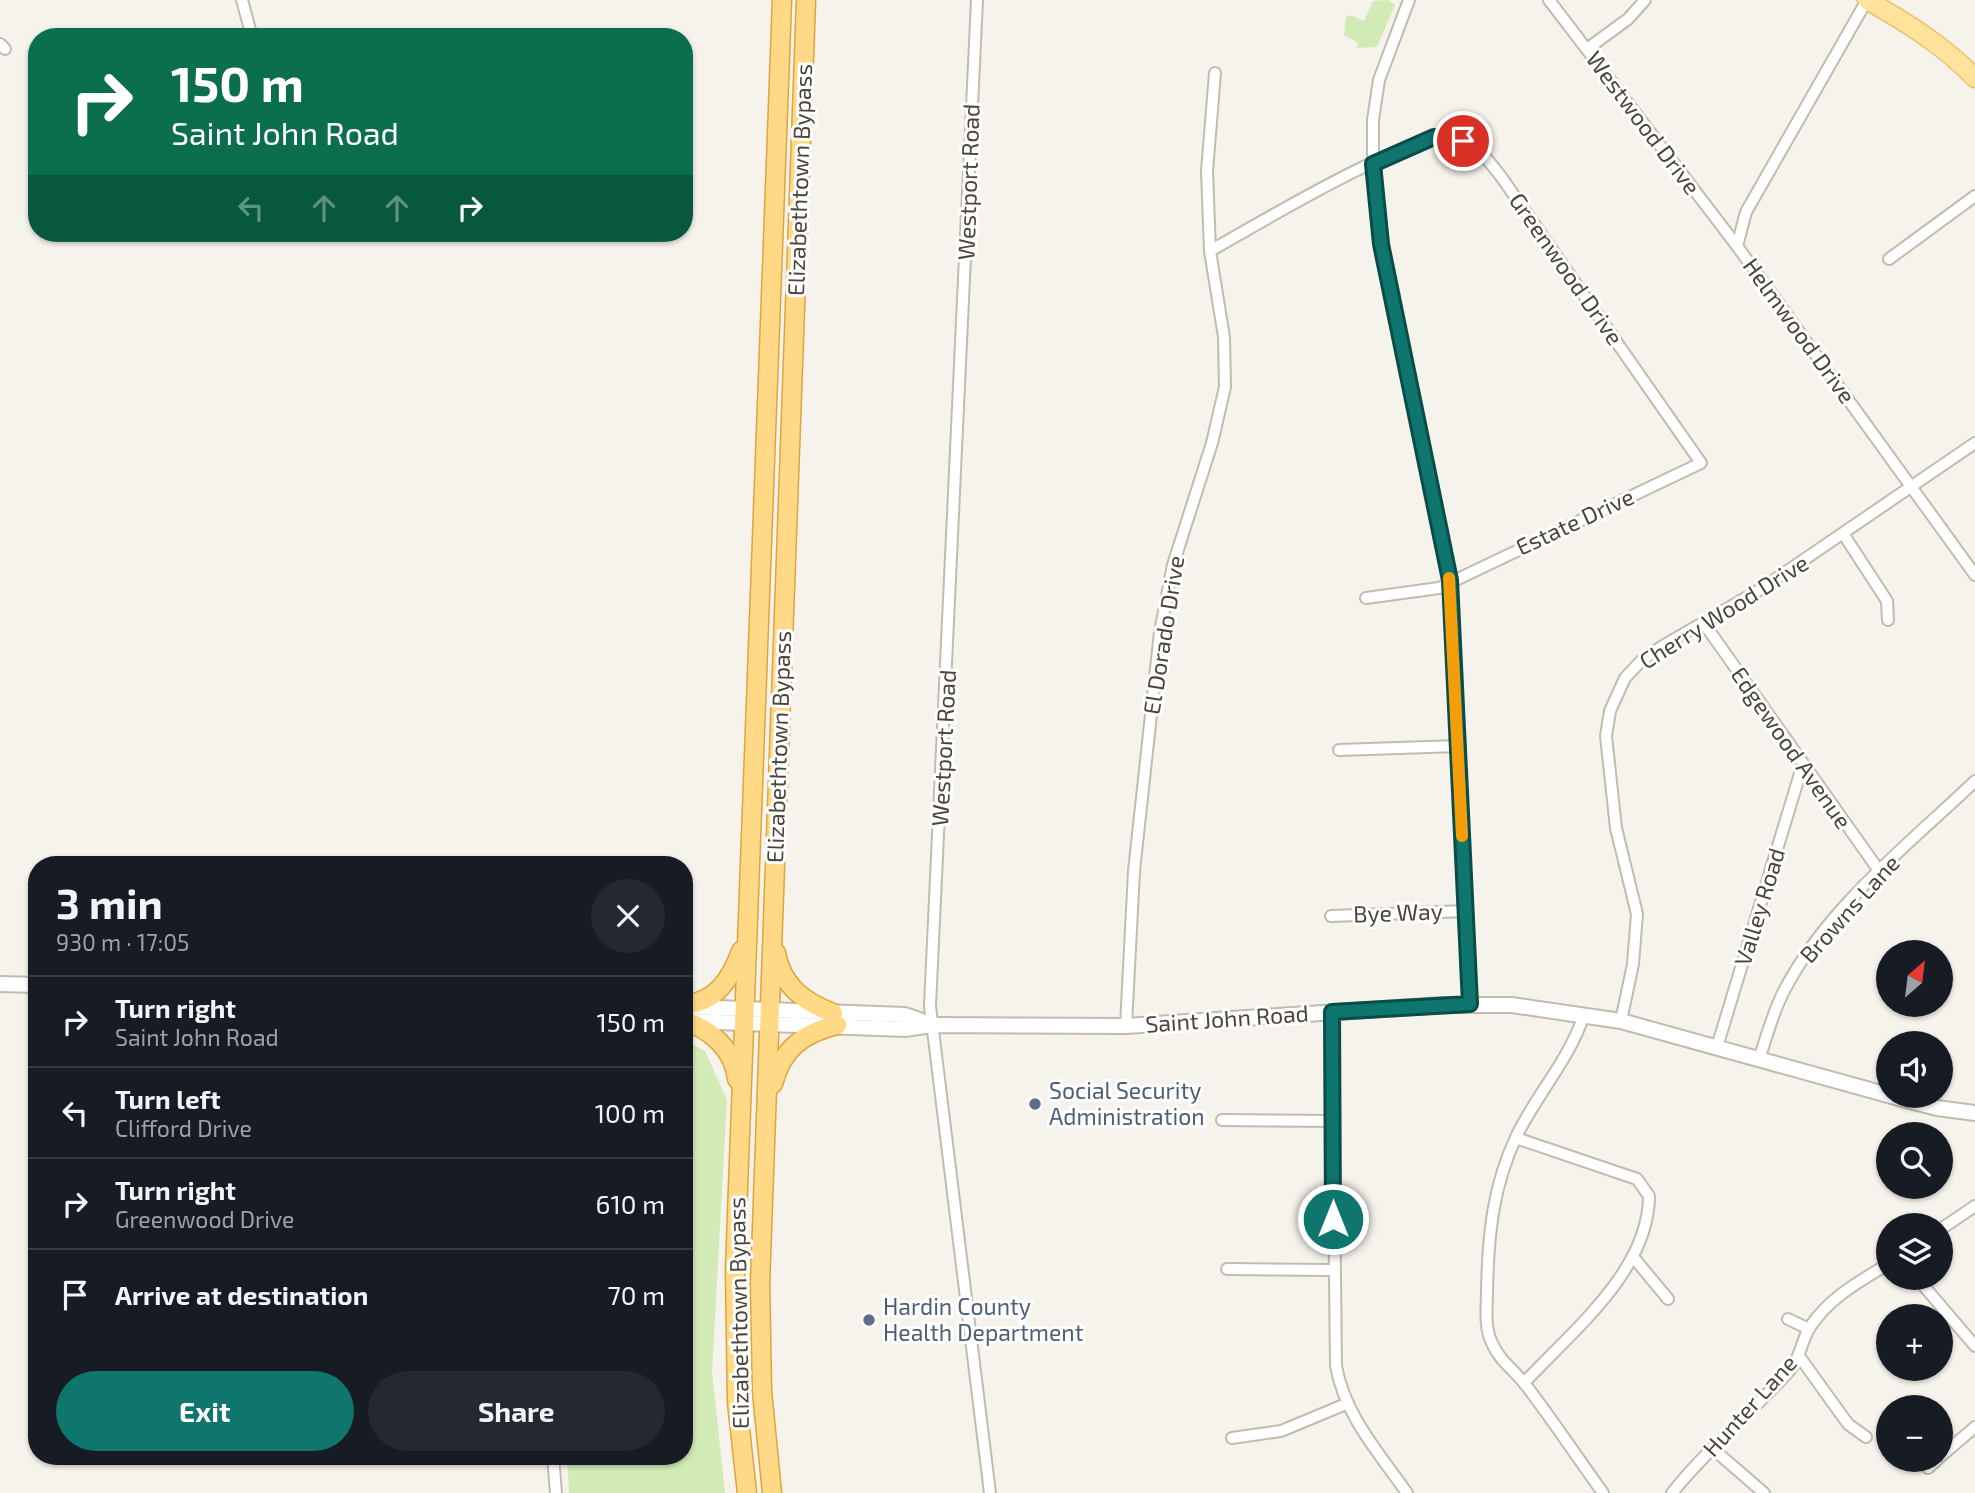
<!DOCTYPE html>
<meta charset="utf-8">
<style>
:root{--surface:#171b24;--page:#242831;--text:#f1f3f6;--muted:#9ea1a6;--line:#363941;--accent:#0f766e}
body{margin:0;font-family:"Exo 2",sans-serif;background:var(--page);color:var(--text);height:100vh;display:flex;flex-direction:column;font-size:26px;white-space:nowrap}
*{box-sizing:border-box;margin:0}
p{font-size:23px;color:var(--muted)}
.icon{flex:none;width:38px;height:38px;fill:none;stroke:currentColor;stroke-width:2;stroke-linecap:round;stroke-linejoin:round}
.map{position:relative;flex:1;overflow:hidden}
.sheet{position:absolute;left:28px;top:856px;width:665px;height:609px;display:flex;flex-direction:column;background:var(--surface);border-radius:28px;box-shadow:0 2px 5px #0004}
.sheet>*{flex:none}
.banner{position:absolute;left:28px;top:28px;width:665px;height:214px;border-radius:28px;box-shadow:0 2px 5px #0004;background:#0b6e4f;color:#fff;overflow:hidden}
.needle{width:46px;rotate:28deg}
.controls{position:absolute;left:1876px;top:940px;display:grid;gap:14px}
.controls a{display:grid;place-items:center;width:77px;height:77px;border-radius:50%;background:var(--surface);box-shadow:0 2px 5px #0004;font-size:35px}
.pin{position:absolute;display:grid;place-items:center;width:60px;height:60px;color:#fff;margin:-30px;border:4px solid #fff;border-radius:50%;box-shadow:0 2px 7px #0007}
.me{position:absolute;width:77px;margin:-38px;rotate:0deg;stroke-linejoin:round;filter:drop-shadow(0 0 5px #0008)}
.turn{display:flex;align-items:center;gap:24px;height:147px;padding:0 28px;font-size:32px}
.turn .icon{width:91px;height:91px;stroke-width:2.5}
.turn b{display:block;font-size:49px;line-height:60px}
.lanes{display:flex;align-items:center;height:66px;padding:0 28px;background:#0003;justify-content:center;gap:35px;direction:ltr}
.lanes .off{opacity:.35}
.round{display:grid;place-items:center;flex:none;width:74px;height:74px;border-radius:37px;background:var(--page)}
.head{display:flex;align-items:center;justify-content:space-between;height:119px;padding:0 28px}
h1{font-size:42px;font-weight:700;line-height:52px}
.primary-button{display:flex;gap:14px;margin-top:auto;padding:14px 28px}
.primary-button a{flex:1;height:80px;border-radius:42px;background:var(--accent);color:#fff;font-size:28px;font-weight:700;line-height:80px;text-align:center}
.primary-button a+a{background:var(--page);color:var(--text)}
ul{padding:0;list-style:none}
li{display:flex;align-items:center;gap:21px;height:91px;padding:0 28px;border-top:2px solid var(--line)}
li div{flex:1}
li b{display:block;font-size:26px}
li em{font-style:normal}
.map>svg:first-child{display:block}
.green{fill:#d2eab5}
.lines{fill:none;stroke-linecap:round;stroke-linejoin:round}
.minor-casing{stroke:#c2bbae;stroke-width:14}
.tertiary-casing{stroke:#c2bbae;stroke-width:18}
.primary-casing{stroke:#e6c16a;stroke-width:21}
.trunk-casing{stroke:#e0a43c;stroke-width:21}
.minor{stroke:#fff;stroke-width:10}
.tertiary{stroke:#fff;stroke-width:14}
.primary{stroke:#ffe39c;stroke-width:18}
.trunk{stroke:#ffd985;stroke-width:18}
.route-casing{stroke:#0a4d48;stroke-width:18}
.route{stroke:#0f766e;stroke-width:12}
.slow{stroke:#f59e0b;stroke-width:12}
.service-dot{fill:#5c6f8a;stroke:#fff;stroke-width:2.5}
.labels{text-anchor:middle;stroke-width:6;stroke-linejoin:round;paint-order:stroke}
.street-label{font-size:23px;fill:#4b4439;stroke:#fff}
.service-label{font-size:23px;fill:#4e5e75;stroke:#fff;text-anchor:start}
</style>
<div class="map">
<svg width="1975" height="1493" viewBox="0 0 1975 1493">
<rect width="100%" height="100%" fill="#f6f3ec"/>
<g class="green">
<path d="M1388 0 1395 5 1377 47 1357 48V42L1344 35 1346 17 1350 15 1364 21 1373 1Z"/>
<path d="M684 1040 705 1051 727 1100 712 1372 725 1493H569L567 1456H684Z"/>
</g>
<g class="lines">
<defs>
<g id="minor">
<path d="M242 0 252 37"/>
<path d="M977 0 930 1006 990 1493"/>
<path d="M1409 0 1379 80 1373 120V164L1381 244 1450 580 1470 1004"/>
<path d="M1549 0 1737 246"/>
<path d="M1867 0 1746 212 1737 246 1975 575"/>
<path d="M0 44 5 49"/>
<path d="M1587 49 1628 19 1645 0"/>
<path d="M1210 251C1253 227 1413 130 1453 138 1476 142 1489 161 1502 178L1701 463 1439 588 1366 598"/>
<path d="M1889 259 1975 196"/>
<path d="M1844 535 1887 601 1888 620"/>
<path d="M1703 622 1880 872"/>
<path d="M1339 750 1458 746"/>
<path d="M1331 916 1466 911"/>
<path d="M1332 1012 1336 1366C1345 1416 1379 1453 1407 1493"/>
<path d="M1584 1014C1571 1057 1537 1094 1517 1135 1493 1185 1488 1235 1487 1291 1487 1308 1484 1327 1492 1343 1499 1360 1514 1370 1525 1384 1552 1419 1577 1457 1603 1493"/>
<path d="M1621 1021 1633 964 1637 914 1616 828 1606 736 1610 711 1625 678 1641 661 1661 647 1761 589 1975 443"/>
<path d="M1126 1026 1134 871 1160 632 1173 565 1212 443 1225 387 1224 337 1210 251 1207 171 1215 73"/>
<path d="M1717 1047 1802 767"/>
<path d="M1759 1059C1767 1036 1773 1011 1785 989 1828 907 1909 844 1975 781"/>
<path d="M1222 1120 1333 1121"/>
<path d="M1516 1138 1637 1179 1649 1196C1649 1271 1571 1332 1524 1383"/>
<path d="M1941 1229 1975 1206"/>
<path d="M1634 1258 1668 1299"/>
<path d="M1227 1269 1333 1270"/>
<path d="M1917 1278 1975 1346"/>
<path d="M1788 1319 1809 1329"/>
<path d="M1799 1356 1848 1424 1866 1437"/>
<path d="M1232 1438 1281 1431 1346 1404"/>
<path d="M1713 1449 1764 1493"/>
<path d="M553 1456 556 1493"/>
<path d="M1941 1456 1975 1427"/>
<path d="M1928 1468 1937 1460"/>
<path d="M1672 1493C1707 1449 1752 1412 1790 1370 1801 1357 1801 1341 1810 1327 1830 1297 1859 1282 1888 1264"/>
</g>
<g id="tertiary">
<path d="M0 984 37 985"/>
<path d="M691 1007 905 1015 931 1024"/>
<path d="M689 1021 905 1029 932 1025 1126 1026 1442 1005H1512L1621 1021 1888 1095"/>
<path d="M1891 1096 1937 1108 1975 1113"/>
</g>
<path id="primary" d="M1867 0C1907 23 1943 45 1975 78"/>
<g id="trunk">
<path d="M776 953C782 986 804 1002 833 1013"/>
<path d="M684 1005C716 1002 731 979 741 951"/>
<path d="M684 1021C711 1029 734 1050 737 1079"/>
<path d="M773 1084C782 1049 803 1033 837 1025"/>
<path d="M747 1493 737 1402 735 1269 782 0"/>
<path d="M772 1493 762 1391 760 1284 806 0"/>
</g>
</defs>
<use href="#minor" class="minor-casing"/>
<use href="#tertiary" class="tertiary-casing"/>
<use href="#primary" class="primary-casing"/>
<use href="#trunk" class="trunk-casing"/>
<use href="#minor" class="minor"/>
<use href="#tertiary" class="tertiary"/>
<use href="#primary" class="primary"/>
<use href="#trunk" class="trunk"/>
</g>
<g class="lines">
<defs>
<path id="route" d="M1333 1219 1332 1012 1470 1004 1450 580 1381 244 1373 164 1434 137 1463 141"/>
</defs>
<use href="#route" class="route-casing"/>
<use href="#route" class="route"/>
<path class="slow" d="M1449 578 1462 836"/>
</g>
<g class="service-dot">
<circle cx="1035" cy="1104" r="7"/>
<circle cx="869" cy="1320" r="7"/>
</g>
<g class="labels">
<g class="street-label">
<text transform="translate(1643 123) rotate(53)" y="8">Westwood Drive</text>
<text transform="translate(800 180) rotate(-88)" y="8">Elizabethtown Bypass</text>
<text transform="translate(969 182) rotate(-88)" y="8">Westport Road</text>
<text transform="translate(1566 269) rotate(55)" y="8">Greenwood Drive</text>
<text transform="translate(1799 331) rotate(54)" y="8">Helmwood Drive</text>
<text transform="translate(1575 522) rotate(-25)" y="8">Estate Drive</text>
<text transform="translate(1724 612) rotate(-32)" y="8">Cherry Wood Drive</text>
<text transform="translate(1164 635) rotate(-81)" y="8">El Dorado Drive</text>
<text transform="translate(779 747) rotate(-88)" y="8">Elizabethtown Bypass</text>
<text transform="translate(944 748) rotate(-87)" y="8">Westport Road</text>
<text transform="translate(1791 748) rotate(55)" y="8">Edgewood Avenue</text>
<text transform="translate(1760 907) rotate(-73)" y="8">Valley Road</text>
<text transform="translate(1850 909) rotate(-48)" y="8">Browns Lane</text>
<text transform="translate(1398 913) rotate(-2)" y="8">Bye Way</text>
<text transform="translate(1227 1019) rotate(-4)" y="8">Saint John Road</text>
<text transform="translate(739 1313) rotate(-91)" y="8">Elizabethtown Bypass</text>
<text transform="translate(1750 1406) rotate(-48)" y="8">Hunter Lane</text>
</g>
<g class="service-label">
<text x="1049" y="1099">Social Security<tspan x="1049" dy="26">Administration</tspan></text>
<text x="883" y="1315">Hardin County<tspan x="883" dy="26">Health Department</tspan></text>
</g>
</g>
</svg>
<div class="controls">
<a><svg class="needle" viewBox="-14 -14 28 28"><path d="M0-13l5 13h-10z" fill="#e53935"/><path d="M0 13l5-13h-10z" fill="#9ea1a6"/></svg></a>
<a><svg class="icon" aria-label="sound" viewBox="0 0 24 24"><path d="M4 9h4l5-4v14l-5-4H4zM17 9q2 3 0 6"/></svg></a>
<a><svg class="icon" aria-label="search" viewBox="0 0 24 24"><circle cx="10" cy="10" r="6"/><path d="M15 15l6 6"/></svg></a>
<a><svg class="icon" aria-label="layers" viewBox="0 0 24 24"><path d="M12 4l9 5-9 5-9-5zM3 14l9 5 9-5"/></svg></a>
<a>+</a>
<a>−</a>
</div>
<div class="pin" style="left:1463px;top:141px;background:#d93025"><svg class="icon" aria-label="arrive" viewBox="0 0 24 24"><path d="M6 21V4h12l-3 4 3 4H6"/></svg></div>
<svg class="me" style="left:1333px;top:1219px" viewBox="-20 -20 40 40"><circle r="17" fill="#0f766e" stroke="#fff" stroke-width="3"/><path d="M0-11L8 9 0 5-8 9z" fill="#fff"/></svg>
<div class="banner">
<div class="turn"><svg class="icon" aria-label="right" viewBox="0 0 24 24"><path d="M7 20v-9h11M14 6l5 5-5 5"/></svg><div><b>150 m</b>Saint John Road</div></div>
<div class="lanes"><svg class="icon off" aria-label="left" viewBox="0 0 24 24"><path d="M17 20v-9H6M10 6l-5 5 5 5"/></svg><svg class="icon off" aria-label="ahead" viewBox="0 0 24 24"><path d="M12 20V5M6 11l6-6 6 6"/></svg><svg class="icon off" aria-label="ahead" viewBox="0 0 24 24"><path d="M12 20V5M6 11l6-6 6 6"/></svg><svg class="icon" aria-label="right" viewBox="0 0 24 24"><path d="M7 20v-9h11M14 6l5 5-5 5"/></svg></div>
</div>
<section class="sheet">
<div class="head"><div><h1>3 min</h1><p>930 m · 17:05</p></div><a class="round"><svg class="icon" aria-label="close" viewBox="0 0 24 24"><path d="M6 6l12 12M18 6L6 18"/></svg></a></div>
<ul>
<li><svg class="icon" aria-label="right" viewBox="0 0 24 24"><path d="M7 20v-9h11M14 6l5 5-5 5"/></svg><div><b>Turn right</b><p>Saint John Road</p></div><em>150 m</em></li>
<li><svg class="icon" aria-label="left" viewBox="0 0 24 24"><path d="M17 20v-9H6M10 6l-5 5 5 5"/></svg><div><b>Turn left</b><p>Clifford Drive</p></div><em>100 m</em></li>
<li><svg class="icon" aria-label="right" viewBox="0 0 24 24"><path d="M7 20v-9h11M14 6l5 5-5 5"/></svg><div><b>Turn right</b><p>Greenwood Drive</p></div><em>610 m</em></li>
<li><svg class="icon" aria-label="arrive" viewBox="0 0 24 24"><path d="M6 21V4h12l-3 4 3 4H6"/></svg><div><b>Arrive at destination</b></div><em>70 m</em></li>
</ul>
<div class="primary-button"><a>Exit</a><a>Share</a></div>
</section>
</div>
